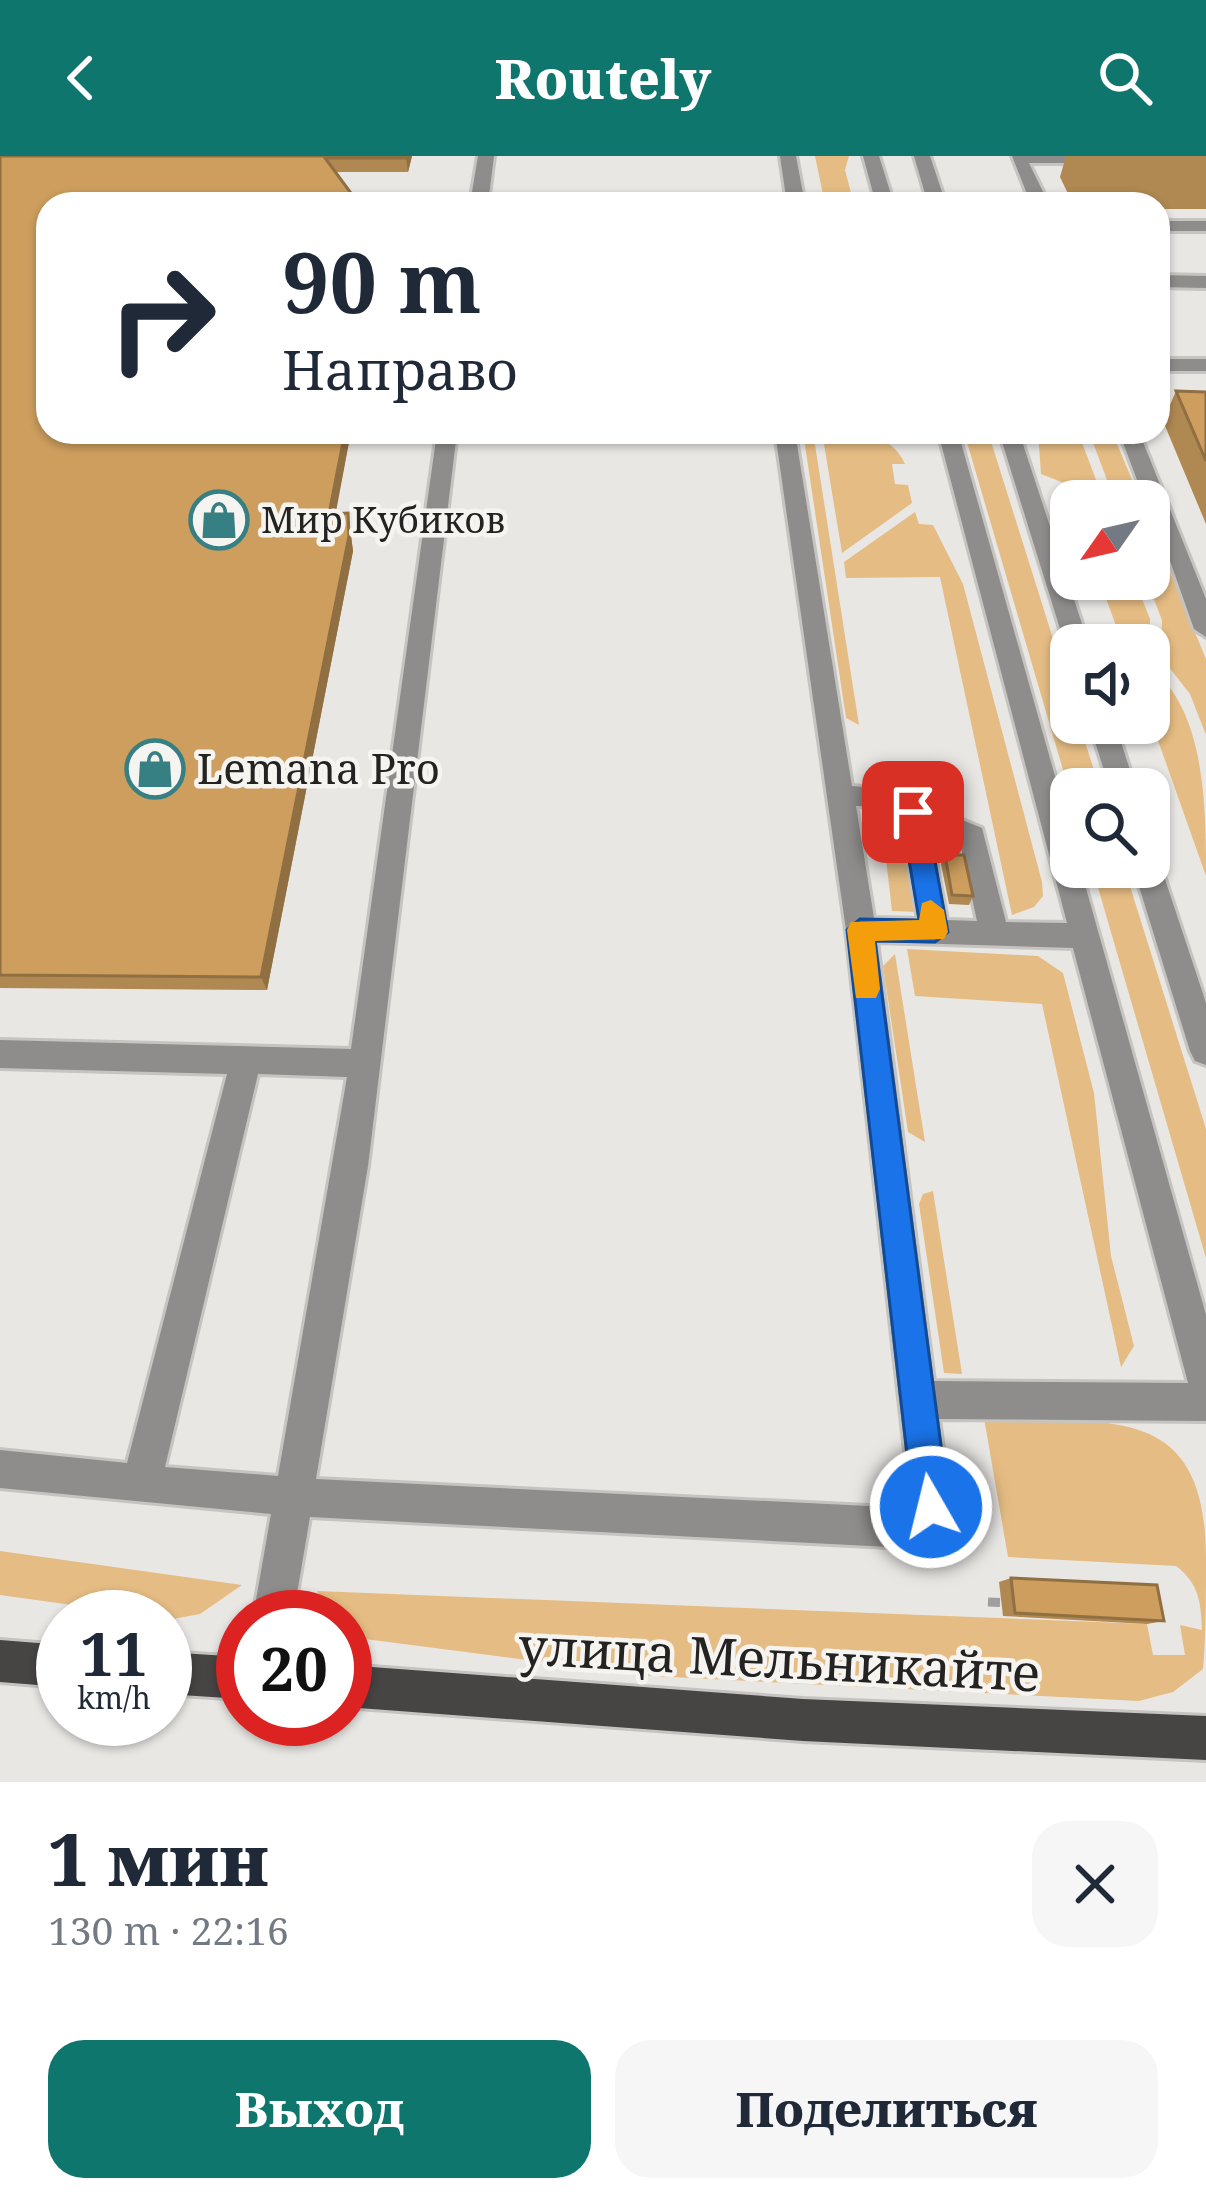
<!DOCTYPE html>
<html lang="ru">
<meta charset="utf-8">
<style>
:root{--surface:#fff;--page:#f6f6f7;--text:#1f2937;--muted:#747a83;--accent:#0f766e}
body{margin:0;font-family:"Noto Serif",serif;background:var(--page);color:var(--text);height:100vh;display:flex;flex-direction:column;font-size:45px;white-space:nowrap}
*{box-sizing:border-box;margin:0}
p{font-size:39px;color:var(--muted)}
.icon{flex:none;width:66px;height:66px;fill:none;stroke:currentColor;stroke-width:2;stroke-linecap:round;stroke-linejoin:round}
.map{position:relative;height:1626px;overflow:hidden}
.side{display:flex;flex-direction:column;background:var(--surface);flex:1}
.side>*{flex:none}
.top-card{position:absolute;left:36px;top:36px;width:1134px;height:252px;border-radius:36px;box-shadow:0 3px 9px #0004;background:#fff;color:var(--text);overflow:hidden}
.needle{width:78px;rotate:236deg}
.buttons{position:absolute;left:1050px;top:324px;display:grid;gap:24px}
.buttons a{display:grid;place-items:center;width:120px;height:120px;border-radius:24px;background:var(--surface);box-shadow:0 3px 9px #0004;font-size:60px}
.speed{position:absolute;left:36px;top:1434px;display:flex;gap:24px;font-size:60px;font-weight:700;text-align:center}
.speed>*{display:grid;place-content:center;width:156px;height:156px;border-radius:50%;background:var(--surface);box-shadow:0 3px 9px #0004;line-height:1}
.speed small{font-size:30px;font-weight:400}
.speed .limit{border:18px solid #d22;background:#fff;color:#111}
.pin{position:absolute;display:grid;place-items:center;width:102px;height:102px;color:#fff;margin:-51px;border-radius:24px;box-shadow:0 6px 18px #0006}
.me{position:absolute;width:132px;margin:-66px;rotate:352deg;stroke-linejoin:round;filter:drop-shadow(0 0 9px #0008)}
.turn{display:flex;align-items:center;gap:42px;height:252px;padding:0 48px;font-size:54px}
.turn .icon{width:156px;height:156px;stroke-width:2.5}
.turn b{display:block;font-size:84px;line-height:102px}
.round{display:grid;place-items:center;flex:none;width:126px;height:126px;border-radius:36px;background:var(--page)}
.summary{display:flex;align-items:center;justify-content:space-between;height:204px;padding:0 48px}
h1{font-size:72px;font-weight:800;line-height:90px}
.cta{display:flex;gap:24px;margin-top:auto;padding:24px 48px}
.cta a{flex:1;height:138px;border-radius:36px;background:var(--accent);color:#fff;font-size:48px;font-weight:800;line-height:138px;text-align:center}
.cta a+a{background:var(--page);color:var(--text)}
header{display:flex;justify-content:space-between;align-items:center;height:156px;padding:0 48px;background:var(--accent);color:#fff;font-size:54px;font-weight:800}
.map>svg:first-child{display:block}
.green{fill:#e5bc83}
.lines{fill:none;stroke-linecap:round;stroke-linejoin:round}
.minor-casing{stroke:#c6c4c1;stroke-width:6}
.major-casing{stroke:#c6c4c1;stroke-width:6}
.path{stroke:#a09f9d;stroke-width:9;stroke-dasharray:12 12;stroke-linecap:butt}
.minor{fill:#8e8d8c;fill-rule:evenodd}
.major{fill:#474444;fill-rule:evenodd}
.wall{fill:#b08851}
.shaded-wall{fill:#906f42}
.building{fill:#cd9e5e;stroke:#906f42;stroke-width:3}
.route{fill:#1a73e8;stroke:#114b97;stroke-width:3}
.slow{fill:#f59e0b}
.labels{text-anchor:middle;stroke-width:9;stroke-linejoin:round;paint-order:stroke}
.far-poi-label{font-size:36px;fill:#242322;stroke:#f6f4f1;text-anchor:start}
.poi-label{font-size:42px;fill:#242322;stroke:#f6f4f1;text-anchor:start}
.near-street-label{font-size:51px;fill:#242322;stroke:#f6f4f1}
</style>
<header><svg class="icon" aria-label="back" viewBox="0 0 24 24"><path d="M15 5l-7 7 7 7"/></svg>Routely<svg class="icon" aria-label="search" viewBox="0 0 24 24"><circle cx="10" cy="10" r="6"/><path d="M15 15l6 6"/></svg></header>
<div class="map">
<svg width="1206" height="1626" viewBox="0 0 1206 1626">
<rect width="100%" height="100%" fill="#e9e7e4"/>
<g class="green">
<path d="M815 0H849L845 14 854 48H825Z"/>
<path d="M803 276H813L859 569 846 562Z"/>
<path d="M822 276C853 276 891 275 905 308H892L895 328 908 329 912 347 842 397Z"/>
<path d="M964 276H988L1071 540V567H1079L1100 633H1071V641Z"/>
<path d="M1038 276H1078L1104 345 1071 346 1064 327 1041 318Z"/>
<path d="M1089 276H1112L1141 345H1115Z"/>
<path d="M915 356 919 368 933 369 963 428 1042 726 1043 740 1034 751 1012 759 940 421 846 422 844 406Z"/>
<path d="M1149 365 1206 503V579L1190 538 1161 501 1162 464 1146 423Z"/>
<path d="M1099 423H1134L1150 463V503L1149 489H1123Z"/>
<path d="M1149 511C1206 552 1206 654 1206 720L1149 559Z"/>
<path d="M882 668 896 669 908 682 919 756 892 755Z"/>
<path d="M1092 711H1124L1206 973V1102Z"/>
<path d="M907 793 1038 800 1063 817 1094 937 1111 1100 1134 1190 1121 1211 1042 848 915 840Z"/>
<path d="M895 798 925 986 908 976 883 810Z"/>
<path d="M933 1035 962 1218 944 1217 919 1048 923 1038Z"/>
<path d="M984 1262C1107 1269 1206 1242 1206 1403 1206 1437 1206 1481 1203 1513L1173 1536 1139 1545 652 1520 365 1483 345 1476V1461H331L317 1435 1147 1468 1153 1499H1185L1180 1469 1202 1474C1201 1447 1199 1427 1176 1410L1008 1401Z"/>
<path d="M0 1395 242 1429 200 1458 173 1463 0 1439Z"/>
</g>
<g class="lines">
<defs>
<g id="minor">
<path d="M478 0H494L488 48H470Z"/>
<path d="M780 0H796L805 48H787Z"/>
<path d="M863 0H879L894 48H876Z"/>
<path d="M914 0H930L946 48H928Z"/>
<path d="M1012 0H1111L1112 2 1104 7H1029L1049 48H1031Z"/>
<rect x="1158" y="65" width="48" height="10"/>
<path d="M1158 119 1206 120V132L1158 131Z"/>
<rect x="1158" y="203" width="48" height="12"/>
<path d="M437 276H457L368 1010 316 1323 909 1352 911 1348 846 774 775 276H795L852 630 885 633 982 672 1006 766 1067 767 938 276H958L1071 677V711H1080L1206 1159V1265L939 1263 951 1351 936 1381 909 1392 310 1361 293 1461H253L271 1358 0 1332V1294L127 1307 227 918 0 912V884L351 893ZM856 650H872L900 662 918 763 874 762ZM930 674 960 687 977 765 947 764ZM877 786 1073 792 1188 1227 934 1225ZM258 918 347 921 278 1320 165 1311Z"/>
<path d="M999 276H1019L1089 489H1071V496L1065 489Z"/>
<path d="M1119 276H1139L1206 443V481L1194 473 1149 345H1145Z"/>
<path d="M1089 567H1115L1136 633H1110Z"/>
<path d="M1149 700 1161 711 1206 847V909L1195 905 1190 895 1133 711H1149Z"/>
</g>
<g id="major">
<path d="M0 1484 63 1489V1531L0 1526Z"/>
<path d="M165 1496 243 1501V1543L165 1538Z"/>
<path d="M345 1509 803 1543 1206 1560V1604L803 1585 345 1551Z"/>
</g>
</defs>
<use href="#minor" class="minor-casing"/>
<use href="#major" class="major-casing"/>
<path class="path" d="M988 1446 1011 1447"/>
<use href="#minor" class="minor"/>
<use href="#major" class="major"/>
</g>
<g class="wall">
<path d="M0 0H412L408 16H335L48 276H347L349 286 335 357H348L353 395 267 834 0 832Z"/>
<path d="M1066 0H1206V53H1158V48H1073L1060 21Z"/>
<path d="M1176 235 1206 236V368L1163 265Z"/>
<path d="M945 699 973 740 969 749 949 748 941 708Z"/>
<path d="M1011 1422 1164 1465 1147 1468 1003 1460 999 1426Z"/>
</g>
<g class="shaded-wall">
<path d="M406 0H412L408 16 406 2Z"/>
<path d="M345 276H347L349 286 333 372 329 358Z"/>
<path d="M348 357 353 395 267 834 261 821Z"/>
</g>
<g class="building">
<path d="M0 0H406V2H325L359 48H48V276H345L329 358 348 357 349 380 261 821 0 819Z"/>
<path d="M1176 235 1206 236V305Z"/>
<path d="M945 699H964L973 740 952 739Z"/>
<path d="M1011 1422 1157 1429 1164 1465 1015 1457Z"/>
</g>
<path class="route" d="M913 646 926 656 948 776 935 786 875 785 949 1351 943 1364 931 1369 918 1364 913 1351 847 774 860 763 919 764 901 656Z"/>
<path class="slow" d="M931 744 944 754 948 776 944 783 875 785 880 833 876 842H856L847 774 851 766 919 764 922 747Z"/>
<defs>
<symbol id="shop-ring" viewBox="-11 -11 22 22"><circle r="9.5" fill="#f6f4f1" stroke="#367f82" stroke-width="1.5"/><path d="M-5-2.5h2.3a2.7 3.5 0 0 1 5.4 0H5L5.5 6h-11ZM-1.5-2.5h3a1.5 2.3 0 0 0-3 0Z" fill="#367f82"/></symbol>
</defs>
<g fill-rule="evenodd">
<use href="#shop-ring" x="186" y="331" width="66" height="66"/>
<use href="#shop-ring" x="122" y="580" width="66" height="66"/>
</g>
<g class="labels">
<g class="far-poi-label">
<text x="261" y="377">Мир Кубиков</text>
</g>
<g class="poi-label">
<text x="197" y="628">Lemana Pro</text>
</g>
<g class="near-street-label">
<text transform="translate(779 1504) rotate(3)" y="18">улица Мельникайте</text>
</g>
</g>
</svg>
<div class="buttons">
<a><svg class="needle" viewBox="-14 -14 28 28"><path d="M0-13l5 13h-10z" fill="#e53935"/><path d="M0 13l5-13h-10z" fill="#747a83"/></svg></a>
<a><svg class="icon" aria-label="sound" viewBox="0 0 24 24"><path d="M4 9h4l5-4v14l-5-4H4zM17 9q2 3 0 6"/></svg></a>
<a><svg class="icon" aria-label="search" viewBox="0 0 24 24"><circle cx="10" cy="10" r="6"/><path d="M15 15l6 6"/></svg></a>
</div>
<div class="speed"><div>11<small>km/h</small></div><div class="limit">20</div></div>
<div class="pin" style="left:913px;top:656px;background:#d93025"><svg class="icon" aria-label="arrive" viewBox="0 0 24 24"><path d="M6 21V4h12l-3 4 3 4H6"/></svg></div>
<svg class="me" style="left:931px;top:1351px" viewBox="-20 -20 40 40"><circle r="17" fill="#1a73e8" stroke="#fff" stroke-width="3"/><path d="M0-11L8 9 0 5-8 9z" fill="#fff"/></svg>
<div class="top-card">
<div class="turn"><svg class="icon" aria-label="right" viewBox="0 0 24 24"><path d="M7 20v-9h11M14 6l5 5-5 5"/></svg><div><b>90 m</b>Направо</div></div>
</div>
</div>
<section class="side">
<div class="summary"><div><h1>1 мин</h1><p>130 m · 22:16</p></div><a class="round"><svg class="icon" aria-label="close" viewBox="0 0 24 24"><path d="M6 6l12 12M18 6L6 18"/></svg></a></div>
<div class="cta"><a>Выход</a><a>Поделиться</a></div>
</section>
